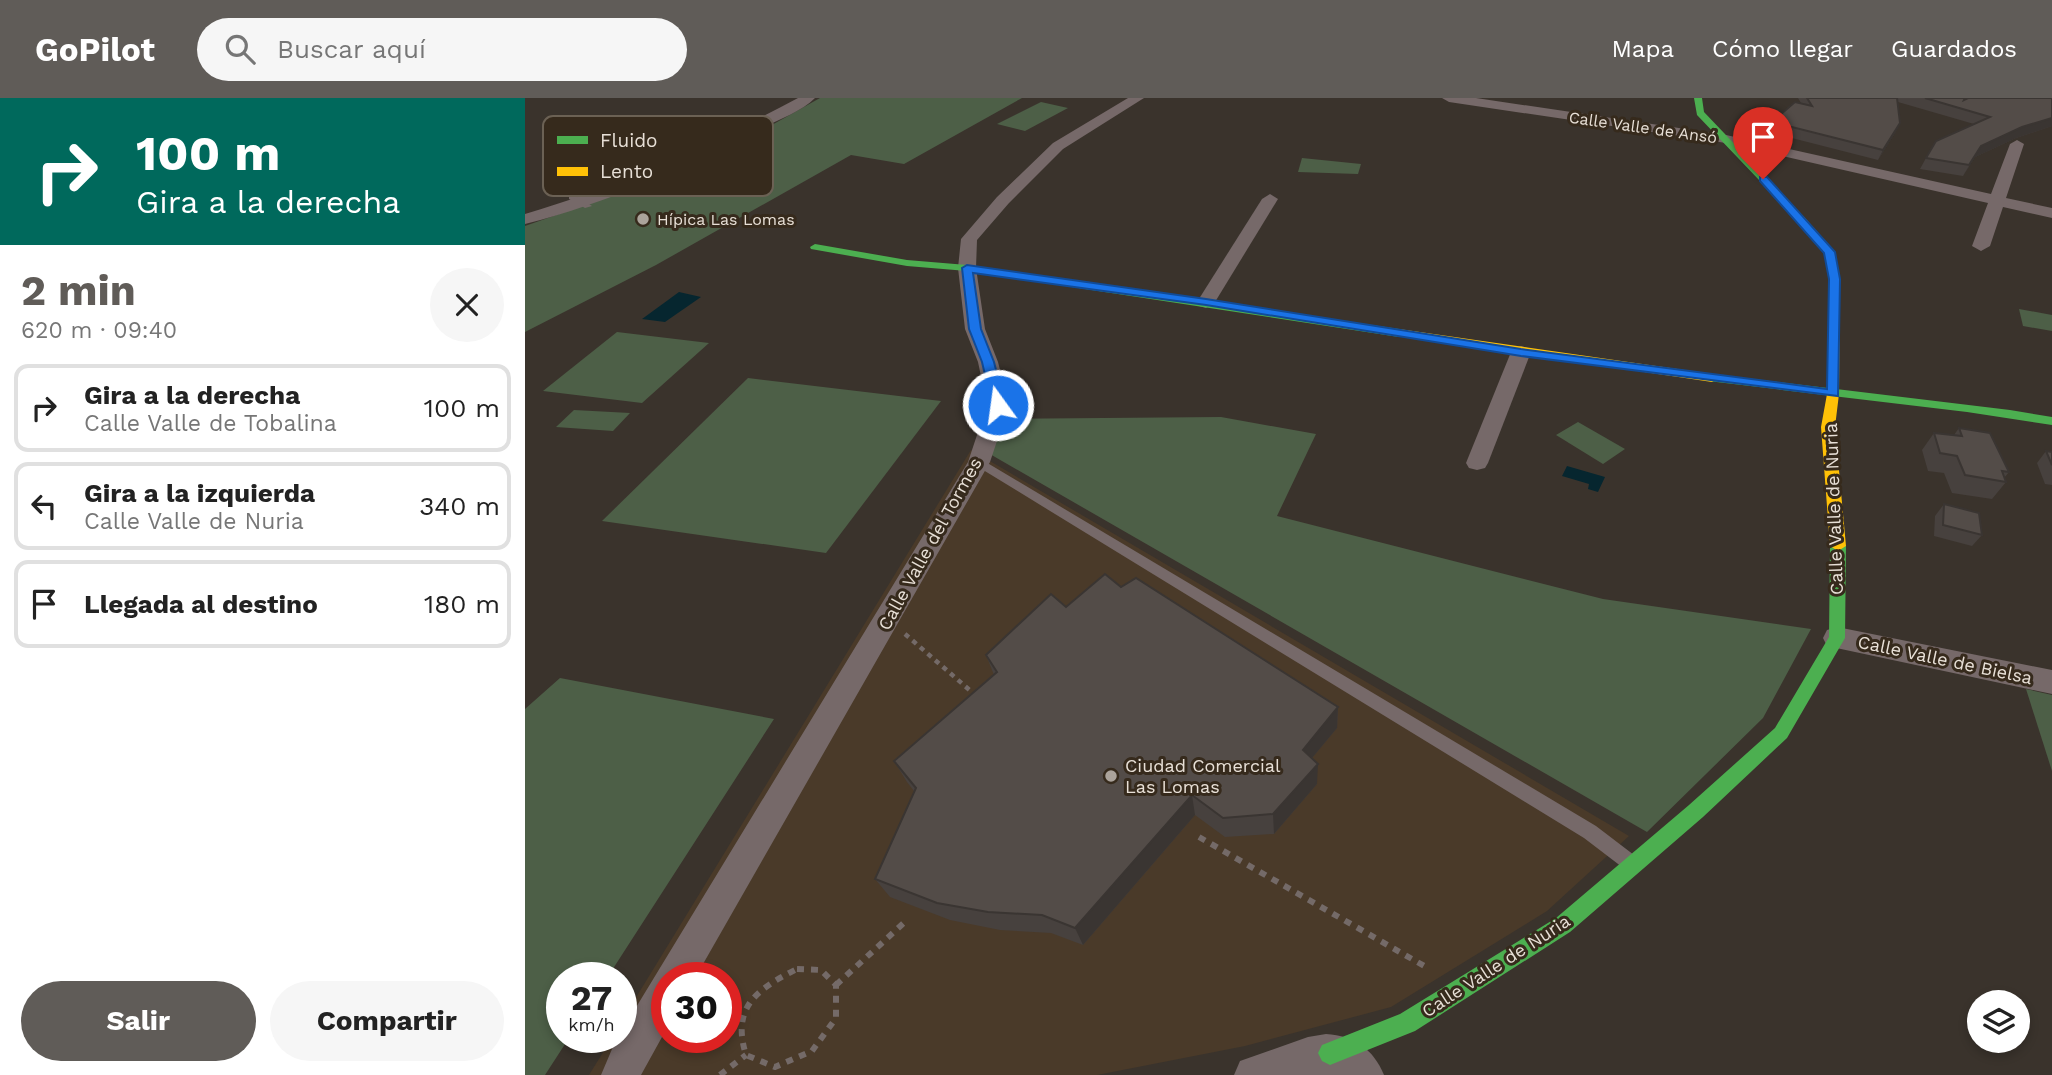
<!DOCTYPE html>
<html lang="es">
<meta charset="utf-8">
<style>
:root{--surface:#fff;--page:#f6f6f6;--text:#222;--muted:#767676;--line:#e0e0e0;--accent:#605c58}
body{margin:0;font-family:"Work Sans",sans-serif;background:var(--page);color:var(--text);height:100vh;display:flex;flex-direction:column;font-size:26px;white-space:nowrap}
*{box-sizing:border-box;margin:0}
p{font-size:23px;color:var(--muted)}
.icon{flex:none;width:38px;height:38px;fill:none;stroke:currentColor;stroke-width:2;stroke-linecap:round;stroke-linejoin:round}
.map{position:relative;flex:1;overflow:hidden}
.drawer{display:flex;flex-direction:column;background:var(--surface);width:525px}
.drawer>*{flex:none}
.hud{background:#00695c;color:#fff;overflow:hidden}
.buttons{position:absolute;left:1442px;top:892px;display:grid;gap:14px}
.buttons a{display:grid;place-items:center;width:63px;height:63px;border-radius:50%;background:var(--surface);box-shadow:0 4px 10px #0003;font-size:35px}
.speed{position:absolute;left:21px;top:864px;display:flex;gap:14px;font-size:35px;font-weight:700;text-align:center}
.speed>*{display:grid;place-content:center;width:91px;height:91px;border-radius:50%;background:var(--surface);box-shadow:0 4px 10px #0003;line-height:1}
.speed small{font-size:18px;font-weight:400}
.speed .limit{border:10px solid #d22;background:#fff;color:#111}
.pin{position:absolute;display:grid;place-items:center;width:60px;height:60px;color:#fff;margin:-72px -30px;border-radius:50% 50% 50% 0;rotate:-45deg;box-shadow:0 0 7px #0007}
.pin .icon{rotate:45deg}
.me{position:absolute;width:77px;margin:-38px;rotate:346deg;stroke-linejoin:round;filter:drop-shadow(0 0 5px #0008)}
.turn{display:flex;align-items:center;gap:24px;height:147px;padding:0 21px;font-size:32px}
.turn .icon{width:91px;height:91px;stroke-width:2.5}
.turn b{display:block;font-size:49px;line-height:60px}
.round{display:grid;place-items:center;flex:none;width:74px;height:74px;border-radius:37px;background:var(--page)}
.headline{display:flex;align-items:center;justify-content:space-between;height:119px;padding:0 21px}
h1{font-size:42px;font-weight:700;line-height:52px;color:var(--accent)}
.button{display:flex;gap:14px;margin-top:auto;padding:14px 21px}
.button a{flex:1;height:80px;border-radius:42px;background:var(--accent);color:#fff;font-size:28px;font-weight:700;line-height:80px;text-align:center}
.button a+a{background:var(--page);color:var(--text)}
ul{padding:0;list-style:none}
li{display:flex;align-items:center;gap:21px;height:88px;margin:0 14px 10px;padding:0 7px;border:4px solid var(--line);border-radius:14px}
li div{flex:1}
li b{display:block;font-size:26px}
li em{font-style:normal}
header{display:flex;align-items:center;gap:42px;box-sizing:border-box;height:98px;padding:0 35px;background:var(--accent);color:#fff}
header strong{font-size:33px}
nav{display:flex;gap:38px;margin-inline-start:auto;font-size:24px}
.search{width:490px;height:63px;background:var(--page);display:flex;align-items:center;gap:18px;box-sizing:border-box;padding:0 24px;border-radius:38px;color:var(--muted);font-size:26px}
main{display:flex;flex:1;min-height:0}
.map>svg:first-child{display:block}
.built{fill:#4a3a29;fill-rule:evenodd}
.green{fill:#4d5f47}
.water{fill:#06262f}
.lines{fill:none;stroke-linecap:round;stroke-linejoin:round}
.path-far1{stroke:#746a68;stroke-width:4.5;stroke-dasharray:5 5;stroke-linecap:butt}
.path{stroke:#746a68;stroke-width:6;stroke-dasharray:7 7;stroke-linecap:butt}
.lane{fill:#766969;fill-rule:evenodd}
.street{fill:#766969;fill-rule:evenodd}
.fast{fill:#4caf50;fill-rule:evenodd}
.slow{fill:#ffc107;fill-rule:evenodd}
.wall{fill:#47413e}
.shaded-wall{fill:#3a3532}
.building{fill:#534c48;stroke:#3a3532;stroke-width:2}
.route{fill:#1a73e8;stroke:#114b97;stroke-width:2}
.poi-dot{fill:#aba39b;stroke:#362a1c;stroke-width:2.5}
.labels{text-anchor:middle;stroke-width:6;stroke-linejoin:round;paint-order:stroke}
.far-street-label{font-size:16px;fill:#e8e0d7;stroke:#362a1c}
.far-poi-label{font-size:16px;fill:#e8e0d7;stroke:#362a1c;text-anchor:start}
.street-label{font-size:18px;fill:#e8e0d7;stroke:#362a1c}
.poi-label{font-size:18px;fill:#e8e0d7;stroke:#362a1c;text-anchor:start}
.key{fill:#362a1c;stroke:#6b6154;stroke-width:2}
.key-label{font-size:19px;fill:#e8e0d7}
</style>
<header>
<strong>GoPilot</strong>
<div class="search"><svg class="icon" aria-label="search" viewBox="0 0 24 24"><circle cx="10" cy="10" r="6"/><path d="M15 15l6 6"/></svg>Buscar aquí</div>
<nav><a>Mapa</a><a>Cómo llegar</a><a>Guardados</a></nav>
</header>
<main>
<section class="drawer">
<div class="hud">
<div class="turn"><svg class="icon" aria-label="right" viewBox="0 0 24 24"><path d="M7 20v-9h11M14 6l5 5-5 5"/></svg><div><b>100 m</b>Gira a la derecha</div></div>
</div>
<div class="headline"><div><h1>2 min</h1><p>620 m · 09:40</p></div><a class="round"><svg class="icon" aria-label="close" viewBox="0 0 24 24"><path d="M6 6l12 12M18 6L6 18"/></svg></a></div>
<ul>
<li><svg class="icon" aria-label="right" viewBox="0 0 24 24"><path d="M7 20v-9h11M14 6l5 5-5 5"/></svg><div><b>Gira a la derecha</b><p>Calle Valle de Tobalina</p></div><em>100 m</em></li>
<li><svg class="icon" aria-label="left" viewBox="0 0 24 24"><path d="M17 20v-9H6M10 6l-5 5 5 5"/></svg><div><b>Gira a la izquierda</b><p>Calle Valle de Nuria</p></div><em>340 m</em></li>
<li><svg class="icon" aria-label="arrive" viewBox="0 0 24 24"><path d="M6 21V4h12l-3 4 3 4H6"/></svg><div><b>Llegada al destino</b></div><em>180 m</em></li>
</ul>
<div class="button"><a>Salir</a><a>Compartir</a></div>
</section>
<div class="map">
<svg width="1527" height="977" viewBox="0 0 1527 977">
<rect width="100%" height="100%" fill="#3a332c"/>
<path class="built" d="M446 352 1104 738 1022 813 866 909 720 948 572 977H64L87 940H96V924ZM142 880H201V940H142Z"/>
<g class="green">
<path d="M295 0H497L379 66 326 57 131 167 0 234V128L139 79 213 46Z"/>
<path d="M516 4 543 10 500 33 472 26Z"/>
<path d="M777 60 836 66 833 76 773 74Z"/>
<path d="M1494 211 1527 217V233L1498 228Z"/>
<path d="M92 234 184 245 117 305 18 293Z"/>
<path d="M223 280 416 303 301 455 77 423Z"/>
<path d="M49 312 105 315 88 333 31 329Z"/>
<path d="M696 319 791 336 752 418 1078 501 1286 531 1238 620 1122 734 451 348 455 321Z"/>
<path d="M1053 324 1100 351 1078 366 1031 337Z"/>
<path d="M35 580 249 621 82 880H37V940H44L20 977H0V611Z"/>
<path d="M1501 591 1527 597V673Z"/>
</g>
<g class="water">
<path d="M154 194 176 199 140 224 117 221Z"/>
<path d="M1042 368 1080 379 1073 394 1063 391 1064 386 1037 378Z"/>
</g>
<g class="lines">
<path class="path-far1" d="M380 536 448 595"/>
<g class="path">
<path d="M674 739 901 869"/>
<path d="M272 871 296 872 311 887V920L287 953 250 969 221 957C206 909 232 891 272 871Z"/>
<path d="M311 887 382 822"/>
<path d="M195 977 221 957"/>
</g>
<g class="lane">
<path d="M44 97H50L67 108 60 110 44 101Z"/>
<path d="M454 360 1071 728 1109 757 1112 763 1109 769 1103 772 1097 769 1059 740 450 367 448 364 450 361Z"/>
</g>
<g class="street">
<path d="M273 0H290C277 13 255 21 239 29 163 69 83 105 0 126V116C96 88 185 47 273 0Z"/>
<path d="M603 0H619L538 51 484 105 452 142 451 170 460 231 473 264 484 307 465 364 170 880H142V930L116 977H76L90 944 96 940V934L443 364 462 307 453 264 440 231 433 170 436 141 472 99 528 45Z"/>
<path d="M917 0H951L1201 37 1466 96 1485 46 1492 42 1499 46 1481 100 1527 110V120L1478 109 1465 148 1456 153 1447 148 1463 105 1201 45 924 4Z"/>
<path d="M745 96 753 101 690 204 681 210 674 208 672 204 737 101Z"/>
<path d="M996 248 1003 250 1006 254 963 365 960 370 952 372 944 370 941 365 986 254 989 250Z"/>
<path d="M1312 529 1527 572V596L1302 548 1298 540 1302 532Z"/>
<path d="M801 936C830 938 848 951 859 977H709L715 963 783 939Z"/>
</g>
<g class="fast">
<path d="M1169 0H1177L1179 14 1279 119V123H1273L1172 17Z"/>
<path d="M290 146 382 162 442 167 874 231 880 235 874 239 442 173 382 168 286 151 285 149Z"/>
<path d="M1187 276 1485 312 1527 319V327L1442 314 1183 283V277Z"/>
<path d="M1313 443 1321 448 1320 540 1262 640 1178 719 1045 834 890 933 805 967 797 963 793 955 797 947 875 916 1031 820 1164 707 1250 630 1304 539 1305 448Z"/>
</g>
<g class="slow">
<path d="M1273 119H1279L1310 154 1315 181 1314 296 1310 329 1321 448 1313 453 1305 448 1296 329 1302 296 1305 181 1300 155 1273 123Z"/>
<path d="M874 231 1187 276 1193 280 1187 284 870 237V233Z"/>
</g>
</g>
<g class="wall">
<path d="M1273 0H1440L1439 2 1527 0V28L1491 40 1450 59 1438 78 1395 71 1401 60 1449 26 1373 4 1375 25 1370 35 1353 62 1243 34 1247 24 1276 5Z"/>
<path d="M1434 330 1484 374 1479 380 1481 384 1467 401 1427 395 1419 375 1403 373 1397 352 1409 335 1429 337Z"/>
<path d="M1521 353 1527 354V387L1520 386 1512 365Z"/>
<path d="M1419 406 1457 437 1447 448 1409 438 1410 418Z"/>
<path d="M596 489 813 609 812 630 787 660 792 686 749 736 700 739 670 717 558 847 526 835 475 832 425 822 365 799 350 781 389 693 382 684 369 663 469 577 461 557 541 509Z"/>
</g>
<g class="shaded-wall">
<path d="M1527 20V28L1491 40 1450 59 1438 78 1456 48 1497 29Z"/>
<path d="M1375 25 1370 35 1353 62 1358 52Z"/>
<path d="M813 609 812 630 777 672 778 652Z"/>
<path d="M793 666 792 686 749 736 748 716Z"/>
<path d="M667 697 670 717 558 847 550 830Z"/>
</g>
<g class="building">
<path d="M1282 0H1372L1375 25 1358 52 1247 24 1270 4 1287 8Z"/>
<path d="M1400 0H1440L1439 2 1443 0H1527V20L1497 29 1456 48 1444 67 1401 60 1411 43 1465 19Z"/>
<path d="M1434 330 1465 335 1484 374 1477 373 1481 384 1440 377 1432 358 1415 355 1409 335 1437 338Z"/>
<path d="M1521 353 1527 354V367Z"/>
<path d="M1419 406 1454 415 1457 437 1418 427Z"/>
<path d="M580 476 596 489 611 480 813 609 778 652 793 666 748 716 698 720 667 697 550 830 517 817 463 814 412 805 350 781 391 690 369 663 472 574 461 557 526 496 541 509Z"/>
</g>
<path class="route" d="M1235 79H1242L1310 154 1315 181 1313 298 996 258 681 207 448 175 456 231 469 264 480 307 473 311 467 307 457 264 444 231 437 170 442 167 681 201 996 251 1302 291 1304 181 1299 155 1235 83Z"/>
<g class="poi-dot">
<circle cx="118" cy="121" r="7"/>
<circle cx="586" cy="678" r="7"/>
</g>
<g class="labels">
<g class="far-street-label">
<text transform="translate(1118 29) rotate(8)" y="6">Calle Valle de Ansó</text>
</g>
<g class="far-poi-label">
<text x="132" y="127">Hípica Las Lomas</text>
</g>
<g class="street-label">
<text transform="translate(1309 411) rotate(-92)" y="6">Calle Valle de Nuria</text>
<text transform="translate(405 446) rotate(-61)" y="6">Calle Valle del Tormes</text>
<text transform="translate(1420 562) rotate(12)" y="6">Calle Valle de Bielsa</text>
<text transform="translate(971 868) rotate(-33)" y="6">Calle Valle de Nuria</text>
</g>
<g class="poi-label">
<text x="600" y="674">Ciudad Comercial<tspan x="600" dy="21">Las Lomas</tspan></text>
</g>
</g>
<rect x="18" y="18" width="230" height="80" rx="10" class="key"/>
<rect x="32" y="38" width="31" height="8" fill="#4caf50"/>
<rect x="32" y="69" width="31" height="9" fill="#ffc107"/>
<g class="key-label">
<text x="75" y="49">Fluido</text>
<text x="75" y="80">Lento</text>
</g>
</svg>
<div class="buttons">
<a><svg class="icon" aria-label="layers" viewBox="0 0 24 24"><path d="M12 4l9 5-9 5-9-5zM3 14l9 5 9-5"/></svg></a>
</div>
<div class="speed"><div>27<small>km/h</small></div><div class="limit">30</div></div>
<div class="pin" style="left:1238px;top:81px;background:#d93025"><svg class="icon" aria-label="arrive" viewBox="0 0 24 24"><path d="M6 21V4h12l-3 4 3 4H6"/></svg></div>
<svg class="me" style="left:473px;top:307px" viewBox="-20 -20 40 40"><circle r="17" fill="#1a73e8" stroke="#fff" stroke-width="3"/><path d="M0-11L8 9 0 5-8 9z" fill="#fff"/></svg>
</div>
</main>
